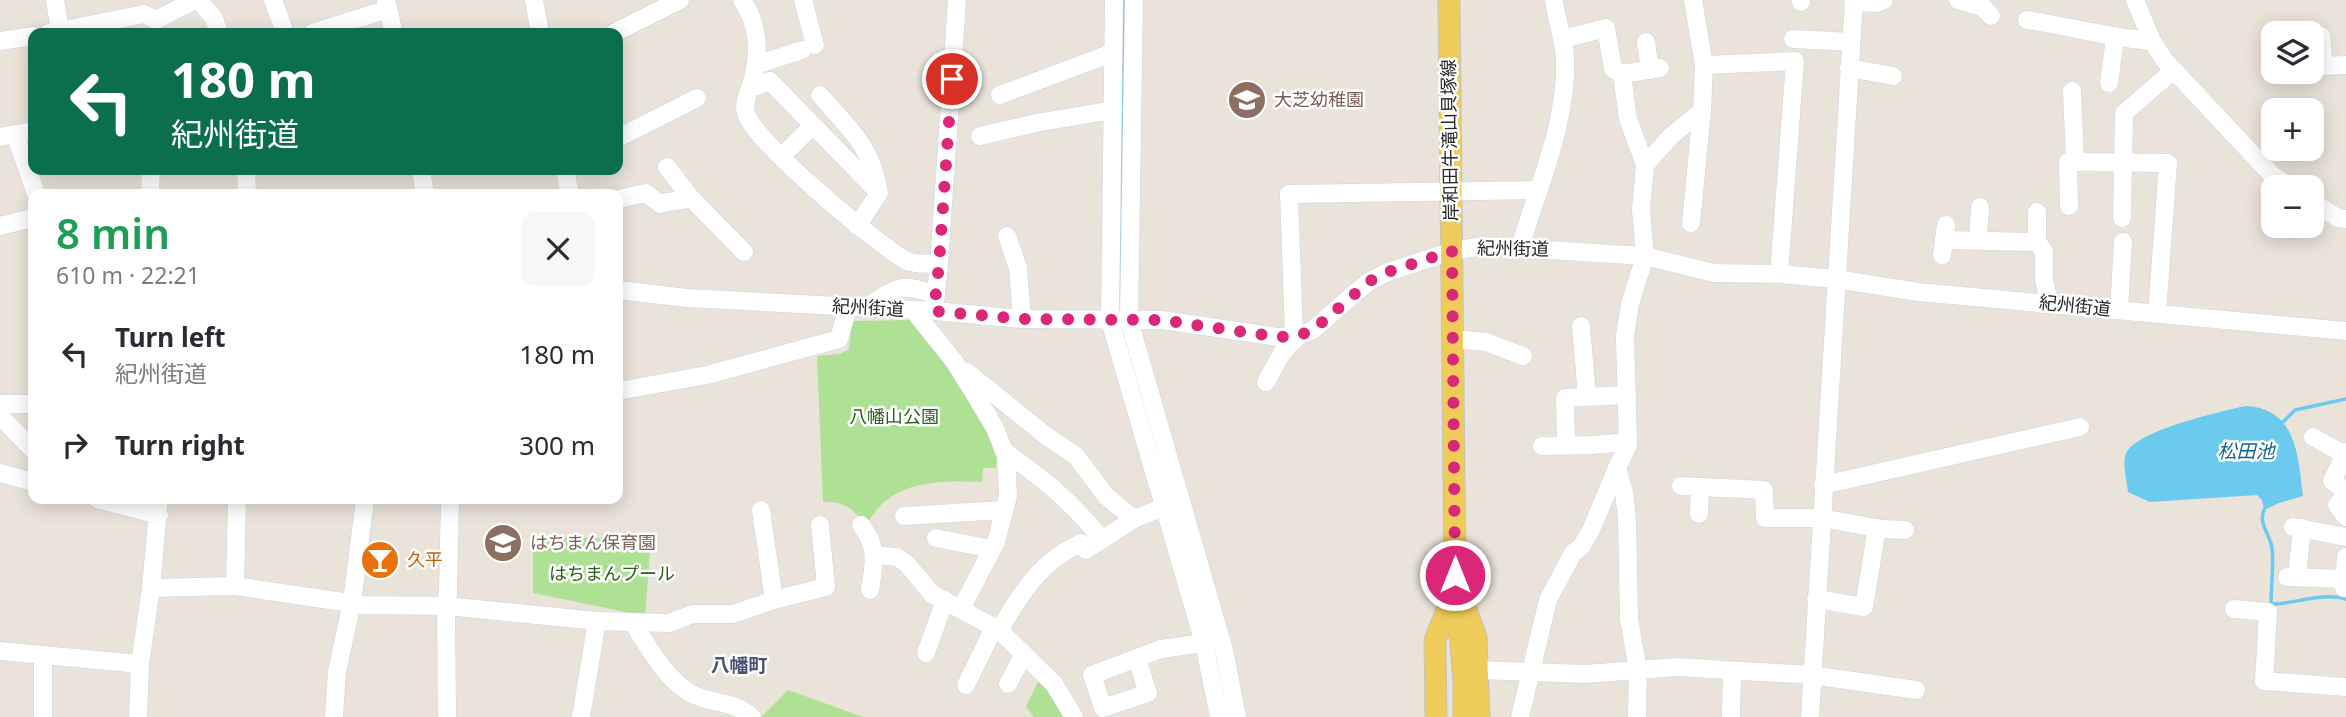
<!DOCTYPE html>
<meta charset="utf-8">
<style>
:root{--surface:#fff;--page:#f7f7f7;--text:#2b2b33;--muted:#7c7c81}
body{margin:0;font-family:"Noto Sans","Noto Sans JP",sans-serif;background:var(--page);color:var(--text);height:100vh;display:flex;flex-direction:column;font-size:26px;white-space:nowrap}
*{box-sizing:border-box;margin:0}
p{font-size:23px;color:var(--muted)}
.icon{flex:none;width:38px;height:38px;fill:none;stroke:currentColor;stroke-width:2;stroke-linecap:round;stroke-linejoin:round}
.map{position:relative;flex:1;overflow:hidden}
.panel{position:absolute;left:28px;top:189px;width:595px;height:315px;display:flex;flex-direction:column;background:var(--surface);border-radius:14px;box-shadow:0 4px 18px #0003}
.panel>*{flex:none}
.top-card{position:absolute;left:28px;top:28px;width:595px;height:147px;border-radius:14px;box-shadow:0 4px 18px #0003;background:#0b6e4f;color:#fff;overflow:hidden}
.controls{position:absolute;left:2261px;top:21px;display:grid;gap:14px}
.controls a{display:grid;place-items:center;width:63px;height:63px;border-radius:14px;background:var(--surface);box-shadow:0 4px 18px #0003;font-size:35px}
.pin{position:absolute;display:grid;place-items:center;width:60px;height:60px;color:#fff;margin:-30px;border:4px solid #fff;border-radius:50%;box-shadow:0 2px 7px #0007}
.me{position:absolute;width:77px;margin:-38px;rotate:0deg;stroke-linejoin:round;filter:drop-shadow(0 0 5px #0008)}
.turn{display:flex;align-items:center;gap:24px;height:147px;padding:0 28px;font-size:32px}
.turn .icon{width:91px;height:91px;stroke-width:2.5}
.turn b{display:block;font-size:49px;line-height:60px}
.round{display:grid;place-items:center;flex:none;width:74px;height:74px;border-radius:14px;background:var(--page)}
.summary{display:flex;align-items:center;justify-content:space-between;height:119px;padding:0 28px}
h1{font-size:42px;font-weight:600;line-height:52px;color:#1e9e55}
ul{padding:0;list-style:none}
li{display:flex;align-items:center;gap:21px;height:91px;padding:0 28px}
li div{flex:1}
li b{display:block;font-size:26px}
li em{font-style:normal}
.map>svg:first-child{display:block}
.green{fill:#afe194}
.water{fill:#6bcaed}
.lines{fill:none;stroke-linecap:round;stroke-linejoin:round}
.stream{stroke:#6bcaed;stroke-width:3.5}
.river{stroke:#6bcaed;stroke-width:23}
.minor-casing{stroke:#ced2e1;stroke-width:19}
.major-casing{stroke:#c3c3c3;stroke-width:23}
.minor{stroke:#fff;stroke-width:18}
.major{stroke:#efcc59;stroke-width:21}
.route{stroke:#db2777;stroke-width:12;stroke-dasharray:0 21.6}
.labels{text-anchor:middle;stroke-width:5;stroke-linejoin:round;paint-order:stroke}
.education-label{font-size:18px;fill:#785e54;stroke:#fff;text-anchor:start}
.street-label{font-size:18px;fill:#272727;stroke:#fff}
.park-label{font-size:18px;fill:#286219;stroke:#fff}
.food-label{font-size:18px;fill:#c56008;stroke:#fff;text-anchor:start}
.water-label{font-size:19px;font-style:italic;fill:#0e6695;stroke:#fff}
.neighbourhood-label{font-size:19px;font-weight:bold;fill:#495177;stroke:#fff}
</style>
<div class="map">
<svg width="2346" height="717" viewBox="0 0 2346 717">
<rect width="100%" height="100%" fill="#eae3d9"/>
<g class="green">
<path d="M912 320 957 378 980 401 998 455 996 468H983L982 482C949 481 912 479 884 502 877 508 872 517 866 524 850 508 848 502 823 502L817 356 840 354 849 349 852 321Z"/>
<path d="M533 536 651 540 645 616 533 593Z"/>
<path d="M1041 676 1070 717H1034L1026 706Z"/>
<path d="M788 690 863 717H761Z"/>
</g>
<path class="water" d="M2246 406C2297 409 2298 456 2303 496L2279 503 2264 510 2262 500 2257 495 2150 502 2128 492C2127 481 2122 464 2126 454 2134 431 2222 411 2246 406Z"/>
<g class="lines">
<g class="stream">
<path d="M2283 422 2295 410 2346 399"/>
<path d="M2264 510C2258 524 2270 534 2272 548 2274 565 2271 586 2271 604 2296 604 2321 592 2346 599"/>
</g>
<path class="river" d="M1119 292 1126 0"/>
<defs>
<g id="minor">
<path d="M55 0 60 31"/>
<path d="M198 0 214 18 219 33"/>
<path d="M273 0 285 33"/>
<path d="M386 0 394 33"/>
<path d="M534 0 540 33"/>
<path d="M742 0C759 24 760 55 752 82 749 92 743 103 746 113 753 141 879 246 907 261 916 265 930 263 939 264"/>
<path d="M803 0 815 45"/>
<path d="M1114 0 1110 321 1204 643 1219 717"/>
<path d="M1134 0 1129 320 1225 654 1237 717"/>
<path d="M1958 0 1983 7 1991 16"/>
<path d="M2135 0 2152 41 2165 61 2272 175 2290 187"/>
<path d="M1801 2V0"/>
<path d="M1853 2 1876 3 1884 0"/>
<path d="M156 20 195 0"/>
<path d="M2027 20C2069 26 2109 38 2152 41"/>
<path d="M49 33 144 14 156 20"/>
<path d="M312 33 388 9"/>
<path d="M614 33 680 0"/>
<path d="M2321 36 2324 66 2346 65"/>
<path d="M1563 39 1606 28 1613 69 1622 74 1660 68"/>
<path d="M1793 39 1851 42"/>
<path d="M0 41 33 36"/>
<path d="M1646 42 1650 70"/>
<path d="M756 65 802 50"/>
<path d="M1704 65 1795 61 1779 274"/>
<path d="M1849 68 1893 76"/>
<path d="M1622 74 1628 119 1645 165"/>
<path d="M2109 83 2115 38"/>
<path d="M751 85 758 86 770 81 879 193"/>
<path d="M2072 91 2075 162 2168 163 2157 314"/>
<path d="M820 95C850 130 872 146 879 193L857 226"/>
<path d="M1000 95 1112 53"/>
<path d="M15 134 36 194"/>
<path d="M980 136 1036 123 1113 110"/>
<path d="M0 137 33 131"/>
<path d="M618 138 697 98"/>
<path d="M781 157 813 125"/>
<path d="M667 167 691 198 744 252"/>
<path d="M246 170 247 194"/>
<path d="M421 170 425 194"/>
<path d="M565 170 570 194"/>
<path d="M150 194 151 170"/>
<path d="M618 199 646 193 660 204C670 200 680 202 691 198"/>
<path d="M2312 202 2338 218 2346 219"/>
<path d="M2069 206 2068 162H2075"/>
<path d="M2122 218 2124 113 2174 70"/>
<path d="M1691 223 1702 111"/>
<path d="M0 226 33 218"/>
<path d="M1007 236 1018 268 1022 319"/>
<path d="M1944 240 2037 242 2044 251V279L2049 303"/>
<path d="M1978 240 1980 207"/>
<path d="M2037 242V212"/>
<path d="M1520 247C1538 188 1568 120 1565 58 1564 38 1556 20 1554 0"/>
<path d="M1942 255 1946 225"/>
<path d="M618 290 687 298 934 311 1022 319 1162 320 1278 337 1298 336 1313 330 1356 292 1370 281 1388 272 1452 251 1484 246 1645 256 1714 273 1779 274 1836 279 1918 292 2346 331"/>
<path d="M865 308C896 288 900 281 936 295"/>
<path d="M2119 310 2123 242"/>
<path d="M914 311 954 361 974 393 995 428 1006 456 1008 496 996 542 961 609"/>
<path d="M934 311 939 264 957 0"/>
<path d="M1581 326 1587 396"/>
<path d="M1294 336 1289 194 1537 190"/>
<path d="M1453 339 1486 342 1523 356"/>
<path d="M967 372 1045 435 1076 456 1106 496 1134 519"/>
<path d="M1266 382 1282 353 1298 336"/>
<path d="M618 391 707 375 839 339 848 307"/>
<path d="M0 404H33"/>
<path d="M0 416 33 450"/>
<path d="M2313 437 2345 455"/>
<path d="M1542 446 1592 445 1628 442"/>
<path d="M1566 446 1565 398 1627 395"/>
<path d="M1005 452C1046 480 1070 501 1102 539"/>
<path d="M2346 452 2332 481 2346 492"/>
<path d="M0 473 33 482"/>
<path d="M1823 485 2080 427"/>
<path d="M1681 486 1764 490 1765 518H1821L1882 529 1905 530"/>
<path d="M2346 495 2337 505 2346 517"/>
<path d="M97 499 159 515"/>
<path d="M761 510 774 600"/>
<path d="M1699 514 1700 487"/>
<path d="M904 516 1004 510"/>
<path d="M861 525C879 549 874 563 870 590"/>
<path d="M2293 527 2346 537"/>
<path d="M936 538 992 549"/>
<path d="M875 555 897 557 907 564 932 594 999 630 1054 684 1074 717"/>
<path d="M2287 577 2346 579"/>
<path d="M2297 577 2302 528"/>
<path d="M235 586 237 499"/>
<path d="M151 588 235 586 364 605 446 606 597 621 669 623 693 614H733L774 600 826 587 820 525"/>
<path d="M2344 588 2346 557"/>
<path d="M1816 599 1864 607 1877 528"/>
<path d="M2234 609 2268 612 2264 681 2346 687"/>
<path d="M633 622C646 645 668 682 692 694 714 705 730 699 752 717"/>
<path d="M999 630C1021 594 1040 561 1081 543L1086 550 1134 519 1164 507"/>
<path d="M0 651 140 664"/>
<path d="M926 653 945 600"/>
<path d="M43 655V717"/>
<path d="M1137 659 1148 693 1103 708 1092 675 1161 649 1204 643"/>
<path d="M1479 670 1585 674 1677 667 1811 675 1916 690"/>
<path d="M1008 684 1024 654"/>
<path d="M966 685 994 628"/>
<path d="M1731 715 1732 671"/>
<path d="M138 717 140 664 151 588 159 499"/>
<path d="M334 717 337 672 352 602 365 499"/>
<path d="M447 717 446 606 448 594 450 499"/>
<path d="M581 717 597 621"/>
<path d="M1520 717 1548 600 1573 553 1581 547 1591 530 1617 468"/>
<path d="M1637 717 1638 670 1629 619 1627 519 1624 492 1617 468 1628 445 1625 336 1630 304 1645 256 1641 210 1645 165 1671 136 1702 111 1704 65 1693 0"/>
<path d="M1810 717 1854 0"/>
</g>
<g id="major">
<path d="M1449 0 1455 575 1464 682V717"/>
<path d="M1465 607 1476 637 1479 717"/>
<path d="M1436 717 1435 640 1449 605"/>
</g>
</defs>
<use href="#minor" class="minor-casing"/>
<use href="#major" class="major-casing"/>
<use href="#minor" class="minor"/>
<use href="#major" class="major"/>
</g>
<g class="lines">
<path class="route" d="M952 79 939 264 934 311 1022 319 1162 320 1278 337 1298 336 1313 330 1370 281 1388 272 1452 251 1455 575"/>
</g>
<defs>
<symbol id="school-disc" viewBox="-11 -11 22 22"><circle r="9.5" fill="#8d6e63" stroke="#fff"/><path d="M0-5L7-2L0 1L-7-2ZM-4 1L0 2.5L4 1V4Q0 6-4 4Z" fill="#fff"/></symbol>
<symbol id="bar-disc" viewBox="-11 -11 22 22"><circle r="9.5" fill="#e8710a" stroke="#fff"/><path d="M-6-5H6L.8 .8V4.5H3.5V6h-7V4.5H-.8V.8Z" fill="#fff"/></symbol>
</defs>
<g fill-rule="evenodd">
<use href="#school-disc" x="1225" y="78" width="44" height="44"/>
<use href="#school-disc" x="481" y="521" width="44" height="44"/>
<use href="#bar-disc" x="358" y="538" width="44" height="44"/>
</g>
<g class="labels">
<g class="education-label">
<text x="1274" y="106">大芝幼稚園</text>
<text x="530" y="549">はちまん保育園</text>
</g>
<g class="street-label">
<text transform="translate(1450 140) rotate(-91)" y="6">岸和田牛滝山貝塚線</text>
<text transform="translate(1513 249) rotate(1)" y="6">紀州街道</text>
<text transform="translate(2075 306) rotate(6)" y="6">紀州街道</text>
<text transform="translate(868 308) rotate(3)" y="6">紀州街道</text>
</g>
<g class="park-label">
<text x="894" y="423">八幡山公園</text>
<text x="612" y="580">はちまんプール</text>
</g>
<g class="food-label">
<text x="407" y="566">久平</text>
</g>
<g class="water-label">
<text x="2246" y="458">松田池</text>
</g>
<g class="neighbourhood-label">
<text x="739" y="672">八幡町</text>
</g>
</g>
</svg>
<div class="controls">
<a><svg class="icon" aria-label="layers" viewBox="0 0 24 24"><path d="M12 4l9 5-9 5-9-5zM3 14l9 5 9-5"/></svg></a>
<a>+</a>
<a>−</a>
</div>
<div class="pin" style="left:952px;top:79px;background:#d93025"><svg class="icon" aria-label="arrive" viewBox="0 0 24 24"><path d="M6 21V4h12l-3 4 3 4H6"/></svg></div>
<svg class="me" style="left:1455px;top:575px" viewBox="-20 -20 40 40"><circle r="17" fill="#db2777" stroke="#fff" stroke-width="3"/><path d="M0-11L8 9 0 5-8 9z" fill="#fff"/></svg>
<div class="top-card">
<div class="turn"><svg class="icon" aria-label="left" viewBox="0 0 24 24"><path d="M17 20v-9H6M10 6l-5 5 5 5"/></svg><div><b>180 m</b>紀州街道</div></div>
</div>
<section class="panel">
<div class="summary"><div><h1>8 min</h1><p>610 m · 22:21</p></div><a class="round"><svg class="icon" aria-label="close" viewBox="0 0 24 24"><path d="M6 6l12 12M18 6L6 18"/></svg></a></div>
<ul>
<li><svg class="icon" aria-label="left" viewBox="0 0 24 24"><path d="M17 20v-9H6M10 6l-5 5 5 5"/></svg><div><b>Turn left</b><p>紀州街道</p></div><em>180 m</em></li>
<li><svg class="icon" aria-label="right" viewBox="0 0 24 24"><path d="M7 20v-9h11M14 6l5 5-5 5"/></svg><div><b>Turn right</b></div><em>300 m</em></li>
</ul>
</section>
</div>
